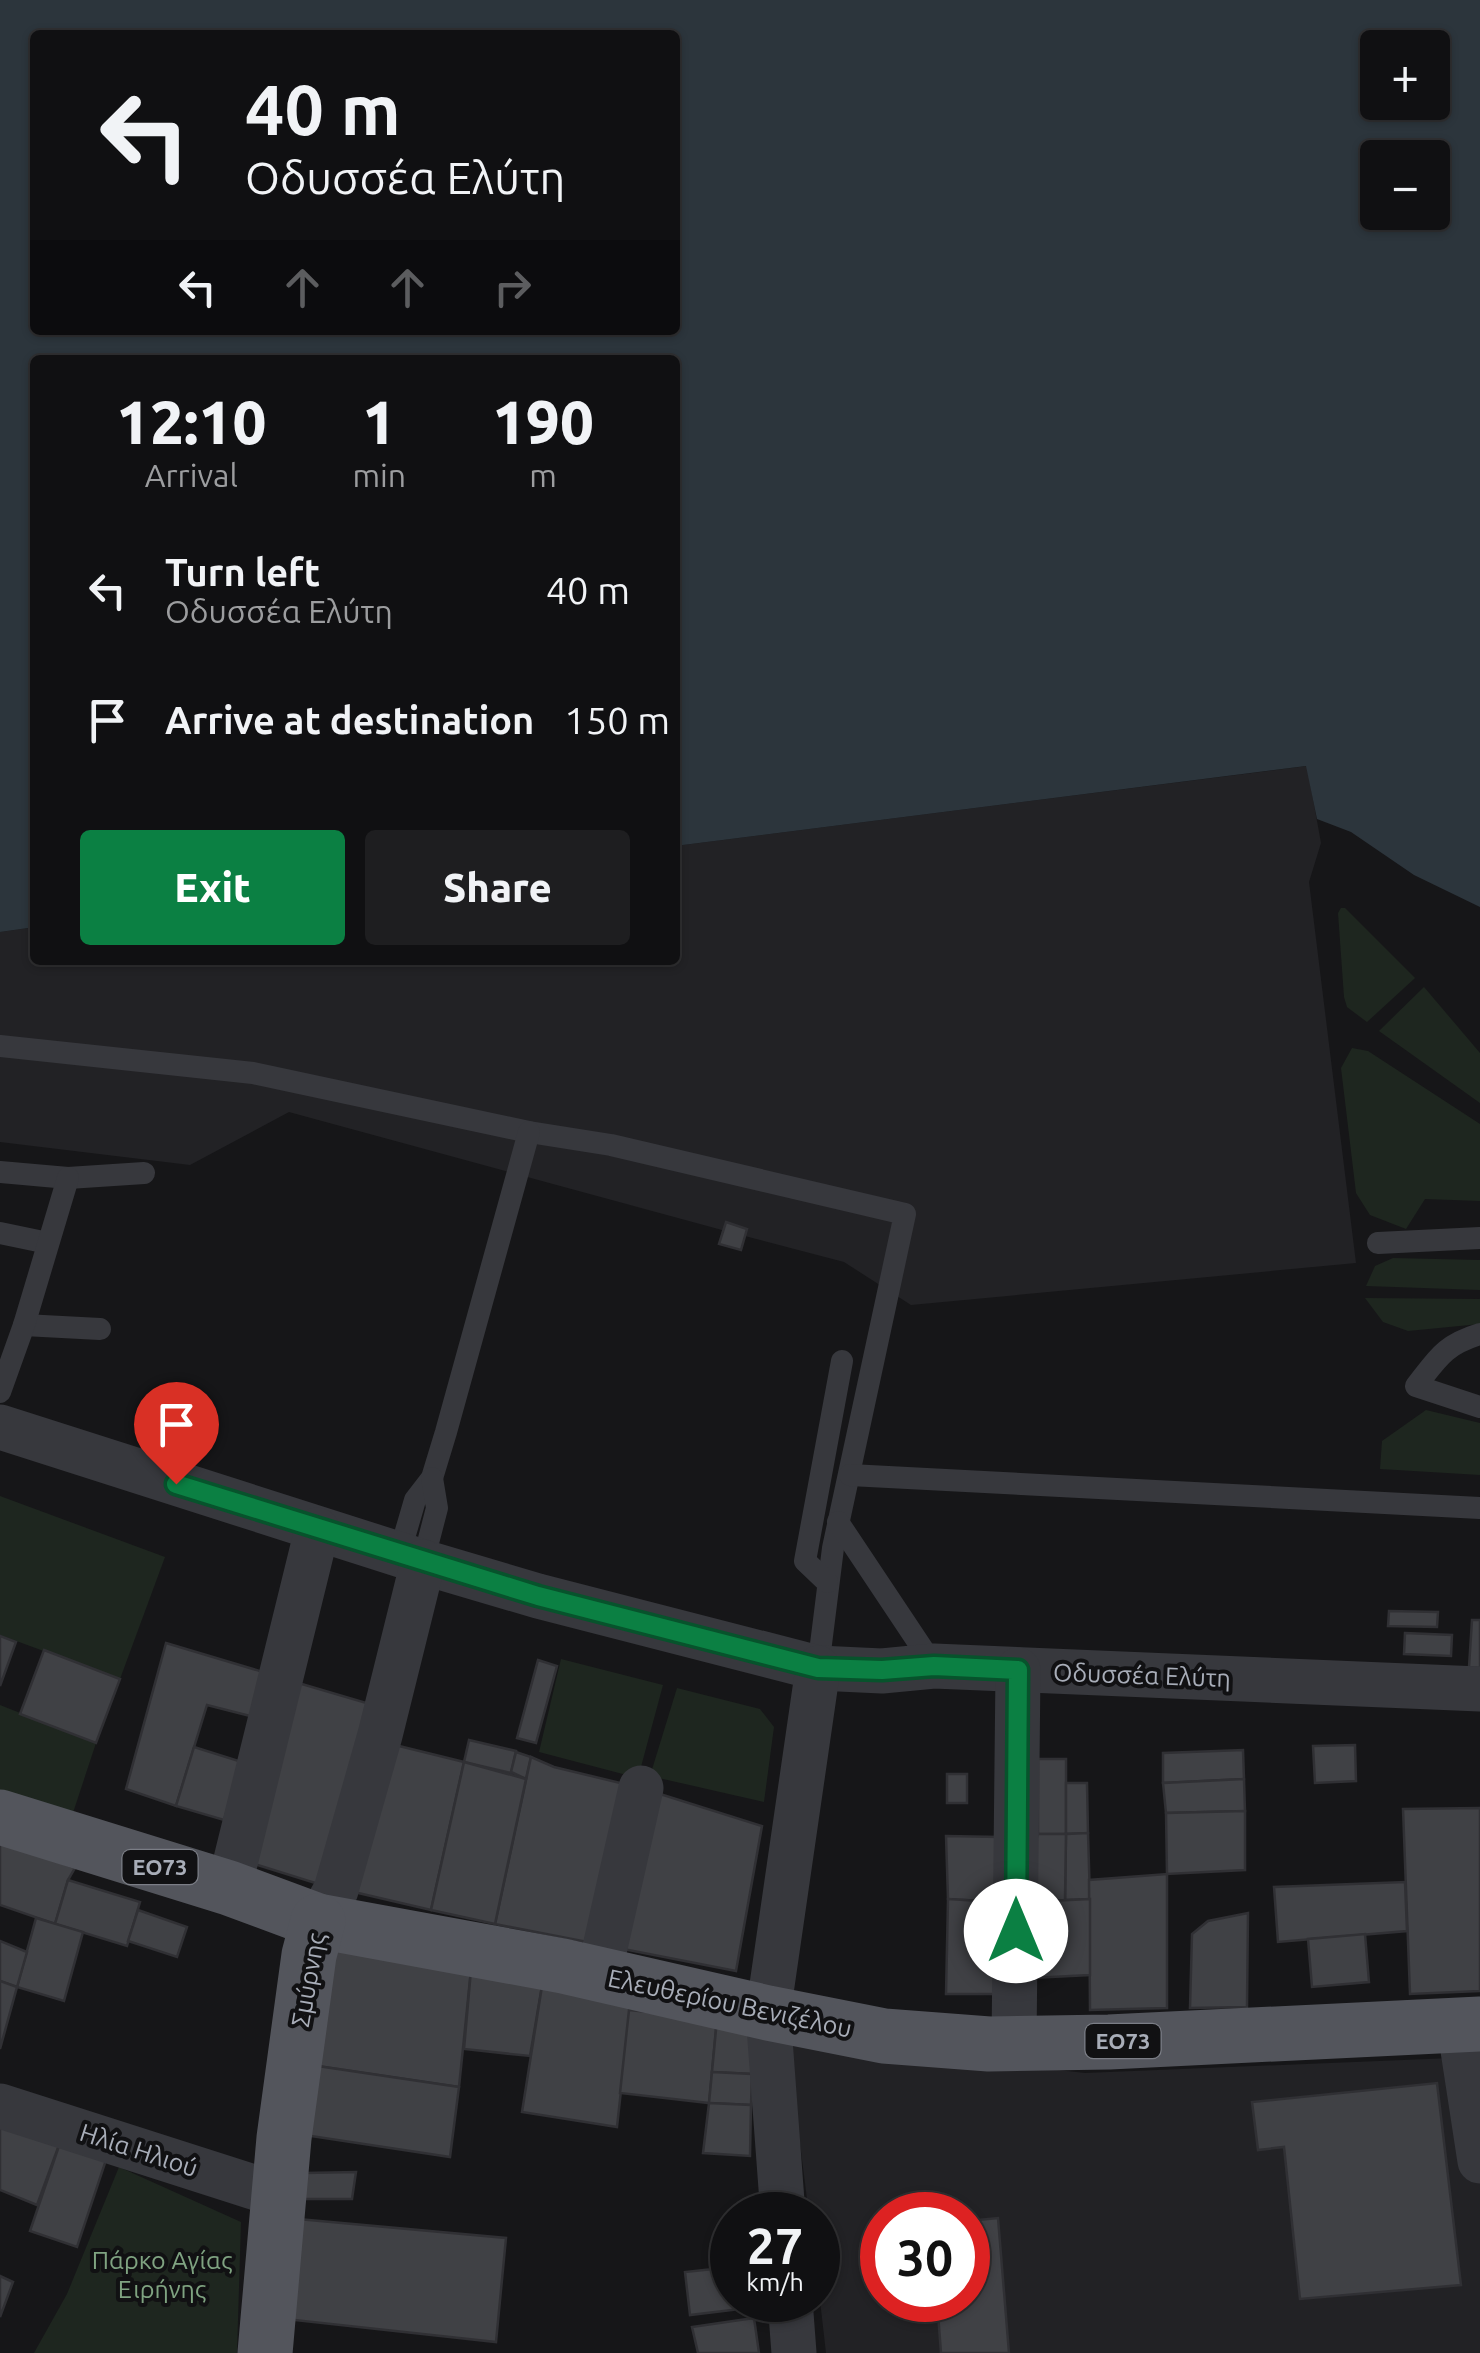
<!DOCTYPE html>
<meta charset="utf-8">
<style>
:root{--surface:#101012;--page:#1e1e20;--text:#f1f3f6;--muted:#9c9d9f;--line:#303032;--accent:#0b8043}
body{margin:0;font-family:Ubuntu,sans-serif;background:var(--page);color:var(--text);height:100vh;display:flex;flex-direction:column;font-size:38px;white-space:nowrap}
*{box-sizing:border-box;margin:0}
p{font-size:32px;color:var(--muted)}
.icon{flex:none;width:55px;height:55px;fill:none;stroke:currentColor;stroke-width:2;stroke-linecap:round;stroke-linejoin:round}
.map{position:relative;flex:1;overflow:hidden}
.panel{position:absolute;left:30px;top:355px;width:650px;height:610px;display:flex;flex-direction:column;background:var(--surface);border-radius:10px;box-shadow:0 2px 8px #0004,0 0 0 2px var(--line)}
.panel>*{flex:none}
.hud{position:absolute;left:30px;top:30px;width:650px;height:305px;border-radius:10px;box-shadow:0 2px 8px #0004,0 0 0 2px var(--line);background:#101012;color:var(--text);overflow:hidden}
.fabs{position:absolute;left:1360px;top:30px;display:grid;gap:20px}
.fabs a{display:grid;place-items:center;width:90px;height:90px;border-radius:10px;background:var(--surface);box-shadow:0 2px 8px #0004,0 0 0 2px var(--line);font-size:50px}
.speed{position:absolute;left:710px;top:2192px;display:flex;gap:20px;font-size:50px;font-weight:700;text-align:center}
.speed>*{display:grid;place-content:center;width:130px;height:130px;border-radius:50%;background:var(--surface);box-shadow:0 2px 8px #0004,0 0 0 2px var(--line);line-height:1}
.speed small{font-size:25px;font-weight:400}
.speed .limit{border:15px solid #d22;background:#fff;color:#111}
.pin{position:absolute;display:grid;place-items:center;width:85px;height:85px;color:#fff;margin:-102px -42px;border-radius:50% 50% 50% 0;rotate:-45deg;box-shadow:0 0 10px #0007}
.pin .icon{rotate:45deg}
.me{position:absolute;width:110px;margin:-55px;rotate:0deg;stroke-linejoin:round;filter:drop-shadow(0 0 8px #0008)}
.turn{display:flex;align-items:center;gap:35px;height:210px;padding:0 50px;font-size:45px}
.turn .icon{width:130px;height:130px;stroke-width:2.5}
.turn b{display:block;font-size:70px;line-height:85px}
.lanes{display:flex;align-items:center;height:95px;padding:0 50px;background:#0003;justify-content:center;gap:50px;direction:ltr}
.lanes .off{opacity:.35}
.eta{display:flex;justify-content:space-evenly;align-items:center;height:170px;text-align:center}
.eta b{font-size:60px;font-weight:800;line-height:70px}
.button{display:flex;gap:20px;margin-top:auto;padding:20px 50px}
.button a{flex:1;height:115px;border-radius:10px;background:var(--accent);color:#fff;font-size:40px;font-weight:800;line-height:115px;text-align:center}
.button a+a{background:var(--page);color:var(--text)}
ul{padding:0;list-style:none}
li{display:flex;align-items:center;gap:30px;height:130px;padding:0 50px}
li div{flex:1}
li b{display:block;font-size:38px}
li em{font-style:normal}
.map>svg:first-child{display:block}
.built{fill:#222225;fill-rule:evenodd}
.green{fill:#1e261f}
.water{fill:#2c353c;fill-rule:evenodd}
.building{fill:#404145;stroke:#303034;stroke-width:2.5}
.lines{fill:none;stroke-linecap:round;stroke-linejoin:round}
.lane{stroke:#37383d;stroke-width:22}
.street{stroke:#37383d;stroke-width:45}
.primary{stroke:#53555c;stroke-width:55}
.route-casing{stroke:#07532c;stroke-width:25}
.route{stroke:#0b8043;stroke-width:18}
.labels{text-anchor:middle;stroke-width:8;stroke-linejoin:round;paint-order:stroke}
.shield{fill:#111113;stroke:#7b7e86;stroke-width:2.5}
.shield-label{font-size:22px;font-weight:bold;fill:#a8adb8}
.street-label{font-size:25px;fill:#a8adb8;stroke:#111113}
.park-label{font-size:25px;fill:#7fa381;stroke:#111113}
</style>
<div class="map">
<svg width="1480" height="2353" viewBox="0 0 1480 2353">
<rect width="100%" height="100%" fill="#161618"/>
<g class="built">
<path d="M1307 766 1321 843 1309 882 1356 1263 911 1305 844 1262 745 1236 741 1250 719 1244 722 1230 289 1112 190 1165 0 1142V932L35 927V960H675V846Z"/>
<path d="M787 2040 1085 2073 1476 2057 1480 2082V2353H826L818 2283V2215H809ZM882 2215H968V2300H882Z"/>
</g>
<g class="green">
<path d="M1341 908H1345L1415 978 1367 1022 1347 1007 1344 997 1338 913Z"/>
<path d="M1424 987 1480 1053V1103L1379 1031Z"/>
<path d="M1352 1048 1368 1051 1480 1124V1201L1425 1199 1406 1229 1370 1215 1356 1193 1341 1068Z"/>
<path d="M1393 1258 1480 1260V1290L1366 1286 1375 1266Z"/>
<path d="M1365 1298 1480 1299V1324L1408 1331 1383 1322Z"/>
<path d="M1426 1410 1480 1423V1475L1380 1469 1382 1441Z"/>
<path d="M0 1496 165 1557 120 1679 0 1635Z"/>
<path d="M561 1659 663 1685 638 1778 539 1752Z"/>
<path d="M677 1688 760 1709 774 1727 764 1802 650 1776Z"/>
<path d="M0 1705 96 1743 68 1828 0 1803Z"/>
<path d="M119 2167 241 2222 237 2353H34L67 2294Z"/>
</g>
<path class="water" d="M0 0H1480V907L1414 875 1351 832 1317 819 1306 766 675 846V360H35V927L0 932ZM35 35H675V330H35ZM1378 48H1432V102H1378ZM1378 158H1432V212H1378Z"/>
<g class="building">
<path d="M726 1222 747 1229 741 1250 719 1244Z"/>
<path d="M1389 1611 1438 1612 1437 1627 1388 1626Z"/>
<path d="M1472 1620H1480V1668L1469 1667Z"/>
<path d="M1405 1633 1452 1635 1451 1656 1404 1654Z"/>
<path d="M0 1636 16 1642 0 1686Z"/>
<path d="M166 1643 270 1674 254 1717 207 1705 176 1806 126 1789Z"/>
<path d="M44 1650 120 1679 96 1743 20 1714Z"/>
<path d="M538 1660 557 1666 536 1743 517 1738Z"/>
<path d="M295 1682 370 1704 331 1888 245 1861Z"/>
<path d="M469 1740 516 1751 511 1773 464 1762Z"/>
<path d="M391 1744 464 1762 431 1910 354 1892Z"/>
<path d="M1355 1745 1356 1781 1315 1783 1313 1746Z"/>
<path d="M194 1747 242 1762 224 1820 176 1806Z"/>
<path d="M1243 1750 1244 1779 1163 1783V1753Z"/>
<path d="M516 1752 531 1757 526 1779 511 1772Z"/>
<path d="M531 1757 554 1767 641 1788 762 1826 736 1971 495 1924Z"/>
<rect x="1038" y="1759" width="28" height="75"/>
<path d="M464 1762 526 1779 495 1924 431 1910Z"/>
<rect x="947" y="1774" width="20" height="29"/>
<path d="M1244 1779 1245 1811 1166 1813 1163 1783Z"/>
<path d="M1066 1783H1087L1088 1833 1066 1834Z"/>
<path d="M1480 1808V1991L1410 1994 1403 1809Z"/>
<path d="M1245 1811V1870L1167 1874 1166 1813Z"/>
<path d="M1088 1833 1090 1899 1065 1900 1066 1834Z"/>
<path d="M1038 1834H1066L1065 1900 1014 1904Z"/>
<path d="M946 1836 1000 1837 997 1902 948 1899Z"/>
<path d="M0 1839 75 1868 68 1880 55 1924 0 1905Z"/>
<path d="M1167 1874V2008L1090 2010 1089 1880Z"/>
<path d="M68 1880 140 1902 127 1946 55 1924Z"/>
<path d="M1405 1882 1407 1931 1278 1942 1274 1887Z"/>
<path d="M948 1899 997 1902 999 1994H946Z"/>
<path d="M1090 1899V1975L1032 1978 1028 1902Z"/>
<path d="M138 1910 187 1927 177 1957 128 1941Z"/>
<path d="M1248 1913 1247 2007 1190 2008 1192 1934 1208 1921Z"/>
<path d="M36 1918 83 1932 64 2001 17 1987Z"/>
<path d="M1365 1934 1369 1982 1312 1987 1308 1939Z"/>
<path d="M322 1940 471 1970 459 2087 304 2064Z"/>
<path d="M0 1941 27 1952 17 1987 0 1981Z"/>
<path d="M471 1970 542 1986 530 2056 464 2049Z"/>
<path d="M0 1981 17 1987 0 2049Z"/>
<path d="M542 1986 631 2000 617 2127 522 2112Z"/>
<path d="M629 2010 717 2019 709 2103 620 2093Z"/>
<path d="M717 2019 753 2026 752 2074 712 2072Z"/>
<path d="M304 2064 459 2087 450 2157 291 2133Z"/>
<path d="M712 2072 752 2074 751 2105 709 2103Z"/>
<path d="M1437 2083 1461 2285 1300 2299 1284 2147 1258 2150 1252 2102Z"/>
<path d="M709 2103 751 2105 750 2156 703 2153Z"/>
<path d="M0 2114 62 2137 37 2205 0 2190Z"/>
<path d="M62 2137 108 2154 77 2247 30 2231Z"/>
<path d="M356 2172 352 2199H303L304 2173Z"/>
<path d="M998 2218 1009 2353H941L937 2300H968V2221Z"/>
<path d="M298 2219 506 2238 496 2342 285 2319Z"/>
<path d="M732 2267V2300H756L757 2307 690 2315 685 2272Z"/>
<path d="M0 2276 13 2282 0 2317Z"/>
<path d="M754 2318 759 2353H698L692 2327Z"/>
</g>
<g class="lines">
<g class="lane">
<path d="M0 1046 253 1073 529 1132 611 1145 905 1214 833 1548 818 1668"/>
<path d="M0 1172 68 1178 144 1173"/>
<path d="M0 1233 48 1243"/>
<path d="M1378 1243 1480 1238"/>
<path d="M24 1325 100 1329"/>
<path d="M1480 1334C1444 1345 1438 1358 1416 1386L1480 1407"/>
<path d="M0 1392 24 1325 68 1178"/>
<path d="M850 1475 1480 1508"/>
<path d="M838 1522 934 1666"/>
<path d="M399 1555 415 1500 432 1478 446 1432 529 1132"/>
<path d="M423 1562 437 1508 432 1478"/>
<path d="M827 1582 805 1561 842 1361"/>
</g>
<g class="street">
<path d="M0 1427 423 1562 538 1596 818 1668 882 1671 934 1666 1480 1689"/>
<path d="M229 1888 317 1530"/>
<path d="M318 1921 336 1890 380 1735 423 1562"/>
<path d="M599 1974 641 1788"/>
<path d="M1459 2024 1480 2161"/>
<path d="M1014 2043 1018 1670"/>
<path d="M0 2106 278 2195"/>
<path d="M783 2215 768 2013 818 1668"/>
<path d="M790 2300 794 2353"/>
</g>
<g class="primary">
<path d="M0 1817 229 1888 318 1921 563 1966 768 2013 884 2036 989 2044 1109 2042 1480 2024"/>
<path d="M265 2353 284 2138 309 1955 318 1921"/>
</g>
</g>
<g class="lines">
<defs>
<path id="route" d="M176 1484 538 1596 818 1668 882 1670 934 1666 1018 1670 1016 1931"/>
</defs>
<use href="#route" class="route-casing"/>
<use href="#route" class="route"/>
</g>
<g class="labels">
<g class="shield">
<rect x="122.5" y="1850" width="75" height="34" rx="8"/>
<rect x="1085.5" y="2024" width="75" height="34" rx="8"/>
</g>
<g class="shield-label">
<text x="160" y="1875">ΕΟ73</text>
<text x="1123" y="2049">ΕΟ73</text>
</g>
<g class="street-label">
<text transform="translate(1142 1675) rotate(2)" y="9">Οδυσσέα Ελύτη</text>
<text transform="translate(308 1980) rotate(-80)" y="9">Σμύρνης</text>
<text transform="translate(730 2003) rotate(12)" y="9">Ελευθερίου Βενιζέλου</text>
<text transform="translate(139 2150) rotate(18)" y="9">Ηλία Ηλιού</text>
</g>
<g class="park-label">
<text x="162" y="2269">Πάρκο Αγίας<tspan x="162" dy="29">Ειρήνης</tspan></text>
</g>
</g>
</svg>
<div class="fabs">
<a>+</a>
<a>−</a>
</div>
<div class="speed"><div>27<small>km/h</small></div><div class="limit">30</div></div>
<div class="pin" style="left:176px;top:1484px;background:#d93025"><svg class="icon" aria-label="arrive" viewBox="0 0 24 24"><path d="M6 21V4h12l-3 4 3 4H6"/></svg></div>
<svg class="me" style="left:1016px;top:1931px" viewBox="-20 -20 40 40"><circle r="19" fill="#fff"/><path d="M0-13L10 11 0 6-10 11z" fill="#0b8043"/></svg>
<div class="hud">
<div class="turn"><svg class="icon" aria-label="left" viewBox="0 0 24 24"><path d="M17 20v-9H6M10 6l-5 5 5 5"/></svg><div><b>40 m</b>Οδυσσέα Ελύτη</div></div>
<div class="lanes"><svg class="icon" aria-label="left" viewBox="0 0 24 24"><path d="M17 20v-9H6M10 6l-5 5 5 5"/></svg><svg class="icon off" aria-label="ahead" viewBox="0 0 24 24"><path d="M12 20V5M6 11l6-6 6 6"/></svg><svg class="icon off" aria-label="ahead" viewBox="0 0 24 24"><path d="M12 20V5M6 11l6-6 6 6"/></svg><svg class="icon off" aria-label="right" viewBox="0 0 24 24"><path d="M7 20v-9h11M14 6l5 5-5 5"/></svg></div>
</div>
<section class="panel">
<div class="eta">
<div><b>12:10</b><p>Arrival</p></div>
<div><b>1</b><p>min</p></div>
<div><b>190</b><p>m</p></div>
</div>
<ul>
<li><svg class="icon" aria-label="left" viewBox="0 0 24 24"><path d="M17 20v-9H6M10 6l-5 5 5 5"/></svg><div><b>Turn left</b><p>Οδυσσέα Ελύτη</p></div><em>40 m</em></li>
<li><svg class="icon" aria-label="arrive" viewBox="0 0 24 24"><path d="M6 21V4h12l-3 4 3 4H6"/></svg><div><b>Arrive at destination</b></div><em>150 m</em></li>
</ul>
<div class="button"><a>Exit</a><a>Share</a></div>
</section>
</div>
